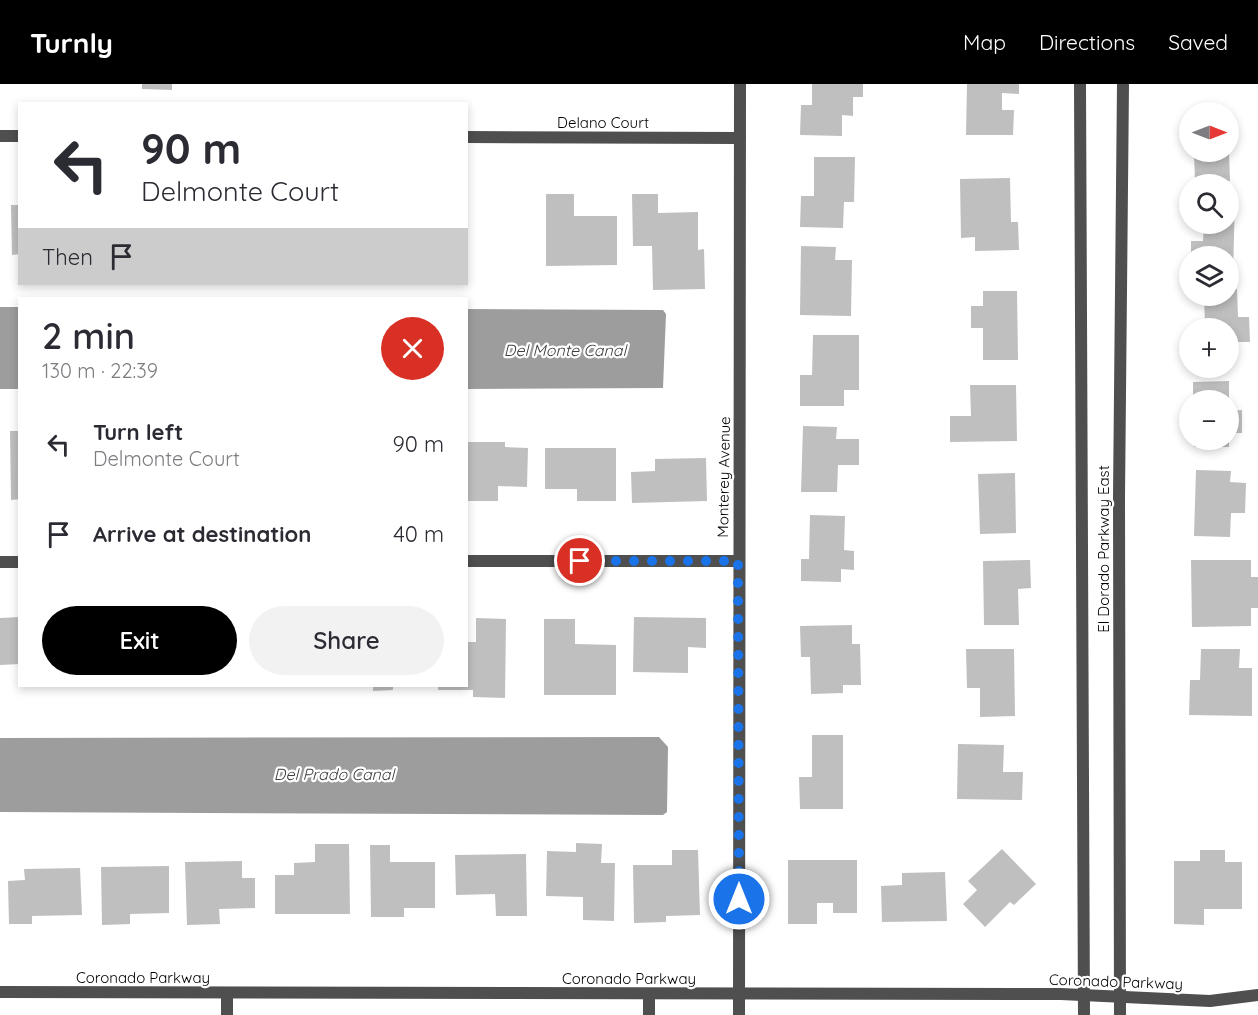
<!DOCTYPE html>
<meta charset="utf-8">
<style>
:root{--surface:#fff;--page:#f2f2f3;--text:#2b2b33;--muted:#7c7c81;--accent:#000}
body{margin:0;font-family:Quicksand,sans-serif;background:var(--page);color:var(--text);height:100vh;display:flex;flex-direction:column;font-size:22px;white-space:nowrap}
*{box-sizing:border-box;margin:0}
p{font-size:20px;color:var(--muted)}
.icon{flex:none;width:33px;height:33px;fill:none;stroke:currentColor;stroke-width:2;stroke-linecap:round;stroke-linejoin:round}
.map{position:relative;flex:1;overflow:hidden}
.side{position:absolute;left:18px;top:213px;width:450px;height:390px;display:flex;flex-direction:column;background:var(--surface);border-radius:0px;box-shadow:0 3px 9px #0003}
.side>*{flex:none}
.guide{position:absolute;left:18px;top:18px;width:450px;height:183px;border-radius:0px;box-shadow:0 3px 9px #0003;background:#fff;color:var(--text);overflow:hidden}
.needle{width:39px;rotate:90deg}
.fabs{position:absolute;left:1179px;top:18px;display:grid;gap:12px}
.fabs a{display:grid;place-items:center;width:60px;height:60px;border-radius:50%;background:var(--surface);box-shadow:0 3px 9px #0003;font-size:30px}
.pin{position:absolute;display:grid;place-items:center;width:51px;height:51px;color:#fff;margin:-26px;border:3px solid #fff;border-radius:50%;box-shadow:0 2px 6px #0007}
.me{position:absolute;width:66px;margin:-33px;rotate:0deg;stroke-linejoin:round;filter:drop-shadow(0 0 4px #0008)}
.turn{display:flex;align-items:center;gap:21px;height:126px;padding:0 24px;font-size:27px}
.turn .icon{width:78px;height:78px;stroke-width:2.5}
.turn b{display:block;font-size:42px;line-height:51px}
.then{display:flex;align-items:center;height:57px;padding:0 24px;background:#0003;gap:12px;font-size:22px}
.round{display:grid;place-items:center;flex:none;width:63px;height:63px;border-radius:32px;background:var(--page)}
.overview{display:flex;align-items:center;justify-content:space-between;height:102px;padding:0 24px}
h1{font-size:36px;font-weight:600;line-height:45px}
.primary-button{display:flex;gap:12px;margin-top:auto;padding:12px 24px}
.primary-button a{flex:1;height:69px;border-radius:36px;background:var(--accent);color:#fff;font-size:24px;font-weight:600;line-height:69px;text-align:center}
.primary-button a+a{background:var(--page);color:var(--text)}
ul{padding:0;list-style:none}
li{display:flex;align-items:center;gap:18px;height:90px;padding:0 24px}
li div{flex:1}
li b{display:block;font-size:22px}
li em{font-style:normal}
header{display:flex;align-items:center;gap:36px;box-sizing:border-box;height:84px;padding:0 30px;background:var(--accent);color:#fff}
header strong{font-size:28px}
nav{display:flex;gap:33px;margin-inline-start:auto;font-size:21px}
.map>svg:first-child{display:block}
.water{fill:#9d9d9d}
.building{fill:#bfbfbf}
.lines{fill:none;stroke-linecap:round;stroke-linejoin:round}
.minor{stroke:#4f4f4f;stroke-width:12}
.tertiary{stroke:#4f4f4f;stroke-width:12}
.route{stroke:#1a73e8;stroke-width:10;stroke-dasharray:0 18}
.labels{text-anchor:middle;stroke-width:4.5;stroke-linejoin:round;paint-order:stroke}
.street-label{font-size:15px;fill:#000;stroke:#fff}
.water-label{font-size:16px;font-style:italic;fill:#3e3e3e;stroke:#fff}
</style>
<header>
<strong>Turnly</strong>
<nav><a>Map</a><a>Directions</a><a>Saved</a></nav>
</header>
<div class="map">
<svg width="1258" height="931" viewBox="0 0 1258 931">
<rect width="100%" height="100%" fill="#fff"/>
<g class="water">
<rect x="0" y="223" width="19" height="82"/>
<path d="M467 225 663 226 666 230 663 304 467 305Z"/>
<path d="M659 653 668 663 667 728 663 731 0 728V654Z"/>
</g>
<g class="building">
<path d="M142 0H172V6L142 5Z"/>
<path d="M812 0H863V13H853V32L842 31V52L800 51 801 21H812Z"/>
<path d="M967 0H1019V10L1002 9V26H1014L1013 51H966Z"/>
<path d="M1194 68H1229L1230 97 1195 98Z"/>
<path d="M814 73H855L854 118H844L843 144 800 143 801 112H814Z"/>
<path d="M1010 94 1011 138H1018L1019 166 975 167V153L961 154 960 95Z"/>
<path d="M546 110H574V132H617V181L546 182Z"/>
<path d="M632 110H658V129L698 128V166L704 165 705 205 653 206 652 162H633Z"/>
<path d="M1228 118H1235L1233 188H1228V172H1191V157H1203L1204 140H1228Z"/>
<path d="M11 121H20V170L12 171Z"/>
<path d="M801 162 836 163 835 176H852L851 232 800 231Z"/>
<path d="M1228 205H1237L1238 233H1249L1250 258H1233L1234 278H1228V244H1205L1204 212H1228Z"/>
<path d="M983 207H1017L1018 276H983V244H971V222H983Z"/>
<path d="M813 251H859V306H844V322H800V291H812Z"/>
<path d="M1229 297V316H1193V298Z"/>
<path d="M970 301H1016L1017 357 950 358V332H971Z"/>
<path d="M1242 326V349H1228V327Z"/>
<path d="M803 342 837 343 836 355H859V381H838L837 408H801Z"/>
<path d="M10 347H20V415L11 416Z"/>
<rect x="1194" y="356" width="35" height="7"/>
<path d="M466 358H505V363L528 364 527 403 498 402V417H466Z"/>
<path d="M545 364H616V417H577V405H545Z"/>
<path d="M706 374 707 417 632 419 631 388 655 387V375Z"/>
<path d="M1196 386 1231 387 1230 398 1246 399 1245 429H1231L1230 453 1194 452Z"/>
<path d="M1015 389 1016 449 980 450 978 390Z"/>
<path d="M810 431 845 432 844 466 854 467V486L841 485V498L801 497V475H809Z"/>
<path d="M1030 476 1031 504 1018 505 1019 541H984L983 477Z"/>
<path d="M1191 476H1251V493H1258V524H1251V542L1192 543Z"/>
<path d="M20 533V580L0 581V534Z"/>
<path d="M634 533 706 534V564L688 563V589L633 588Z"/>
<path d="M476 534 506 535 505 614 473 613V606H438V602H466V558H476Z"/>
<path d="M544 535H575V560L616 561V611H544Z"/>
<path d="M852 541V560H860L861 601H843V609L811 610 810 573H801L800 542Z"/>
<path d="M966 565H1014L1015 632 980 633V604H967Z"/>
<path d="M1201 565H1240L1239 584H1252V632L1189 631 1190 596H1200Z"/>
<path d="M373 602H393V606L373 607Z"/>
<path d="M812 651H843V725H800L799 693H812Z"/>
<path d="M958 660 1004 661 1003 688H1023L1022 716 957 715Z"/>
<path d="M576 759 602 760 601 779H615L614 837 583 836V813L546 812 547 767 576 768Z"/>
<path d="M315 760H349L350 830H275V791H294V779L315 778Z"/>
<path d="M370 761H390V778H435V824H404V833H371Z"/>
<path d="M1002 765 1036 800 1014 821 1010 818 985 843 963 820 977 806 968 797Z"/>
<path d="M672 766H698L700 831 666 832V838L634 839 633 781H672Z"/>
<path d="M1200 766H1225V778H1242V825H1204V841L1174 840V777H1200Z"/>
<path d="M526 770 527 832H496L495 810 456 811 455 771Z"/>
<path d="M788 776H857V829H833V819H817V840H788Z"/>
<path d="M242 777V794H255V824L219 825 220 840 187 841 185 778Z"/>
<path d="M169 782V829L130 830V840L102 841 101 783Z"/>
<path d="M80 784 82 831 32 832V840H9L8 797 25 796 24 785Z"/>
<path d="M945 788 947 837 882 838 881 802 902 801V789Z"/>
</g>
<g class="lines">
<g class="minor">
<path d="M0 52H20"/>
<path d="M466 53 740 54"/>
<path d="M466 477H738"/>
<path d="M0 478H20"/>
<path d="M649 910V931"/>
<path d="M227 931V910"/>
<path d="M739 931 740 0"/>
</g>
<g class="tertiary">
<path d="M1080 0 1084 931"/>
<path d="M0 908 1061 910 1210 917 1258 911"/>
<path d="M1120 931 1119 413 1123 0"/>
</g>
</g>
<g class="lines">
<path class="route" d="M580 477H738L739 815"/>
</g>
<g class="labels">
<g class="street-label">
<text x="603" y="44">Delano Court</text>
<text transform="translate(724 393) rotate(-89)" y="5">Monterey Avenue</text>
<text transform="translate(1104 465) rotate(-90)" y="5">El Dorado Parkway East</text>
<text x="143" y="899">Coronado Parkway</text>
<text x="629" y="900">Coronado Parkway</text>
<text transform="translate(1116 898) rotate(2)" y="5">Coronado Parkway</text>
</g>
<g class="water-label">
<text x="565" y="272">Del Monte Canal</text>
<text x="334" y="696">Del Prado Canal</text>
</g>
</g>
</svg>
<div class="fabs">
<a><svg class="needle" viewBox="-14 -14 28 28"><path d="M0-13l5 13h-10z" fill="#e53935"/><path d="M0 13l5-13h-10z" fill="#7c7c81"/></svg></a>
<a><svg class="icon" aria-label="search" viewBox="0 0 24 24"><circle cx="10" cy="10" r="6"/><path d="M15 15l6 6"/></svg></a>
<a><svg class="icon" aria-label="layers" viewBox="0 0 24 24"><path d="M12 4l9 5-9 5-9-5zM3 14l9 5 9-5"/></svg></a>
<a>+</a>
<a>−</a>
</div>
<div class="pin" style="left:580px;top:477px;background:#d93025"><svg class="icon" aria-label="arrive" viewBox="0 0 24 24"><path d="M6 21V4h12l-3 4 3 4H6"/></svg></div>
<svg class="me" style="left:739px;top:815px" viewBox="-20 -20 40 40"><circle r="17" fill="#1a73e8" stroke="#fff" stroke-width="3"/><path d="M0-11L8 9 0 5-8 9z" fill="#fff"/></svg>
<div class="guide">
<div class="turn"><svg class="icon" aria-label="left" viewBox="0 0 24 24"><path d="M17 20v-9H6M10 6l-5 5 5 5"/></svg><div><b>90 m</b>Delmonte Court</div></div>
<div class="then">Then<svg class="icon" aria-label="arrive" viewBox="0 0 24 24"><path d="M6 21V4h12l-3 4 3 4H6"/></svg></div>
</div>
<section class="side">
<div class="overview"><div><h1>2 min</h1><p>130 m · 22:39</p></div><a class="round" style="background:#d93025;color:#fff"><svg class="icon" aria-label="close" viewBox="0 0 24 24"><path d="M6 6l12 12M18 6L6 18"/></svg></a></div>
<ul>
<li><svg class="icon" aria-label="left" viewBox="0 0 24 24"><path d="M17 20v-9H6M10 6l-5 5 5 5"/></svg><div><b>Turn left</b><p>Delmonte Court</p></div><em>90 m</em></li>
<li><svg class="icon" aria-label="arrive" viewBox="0 0 24 24"><path d="M6 21V4h12l-3 4 3 4H6"/></svg><div><b>Arrive at destination</b></div><em>40 m</em></li>
</ul>
<div class="primary-button"><a>Exit</a><a>Share</a></div>
</section>
</div>
